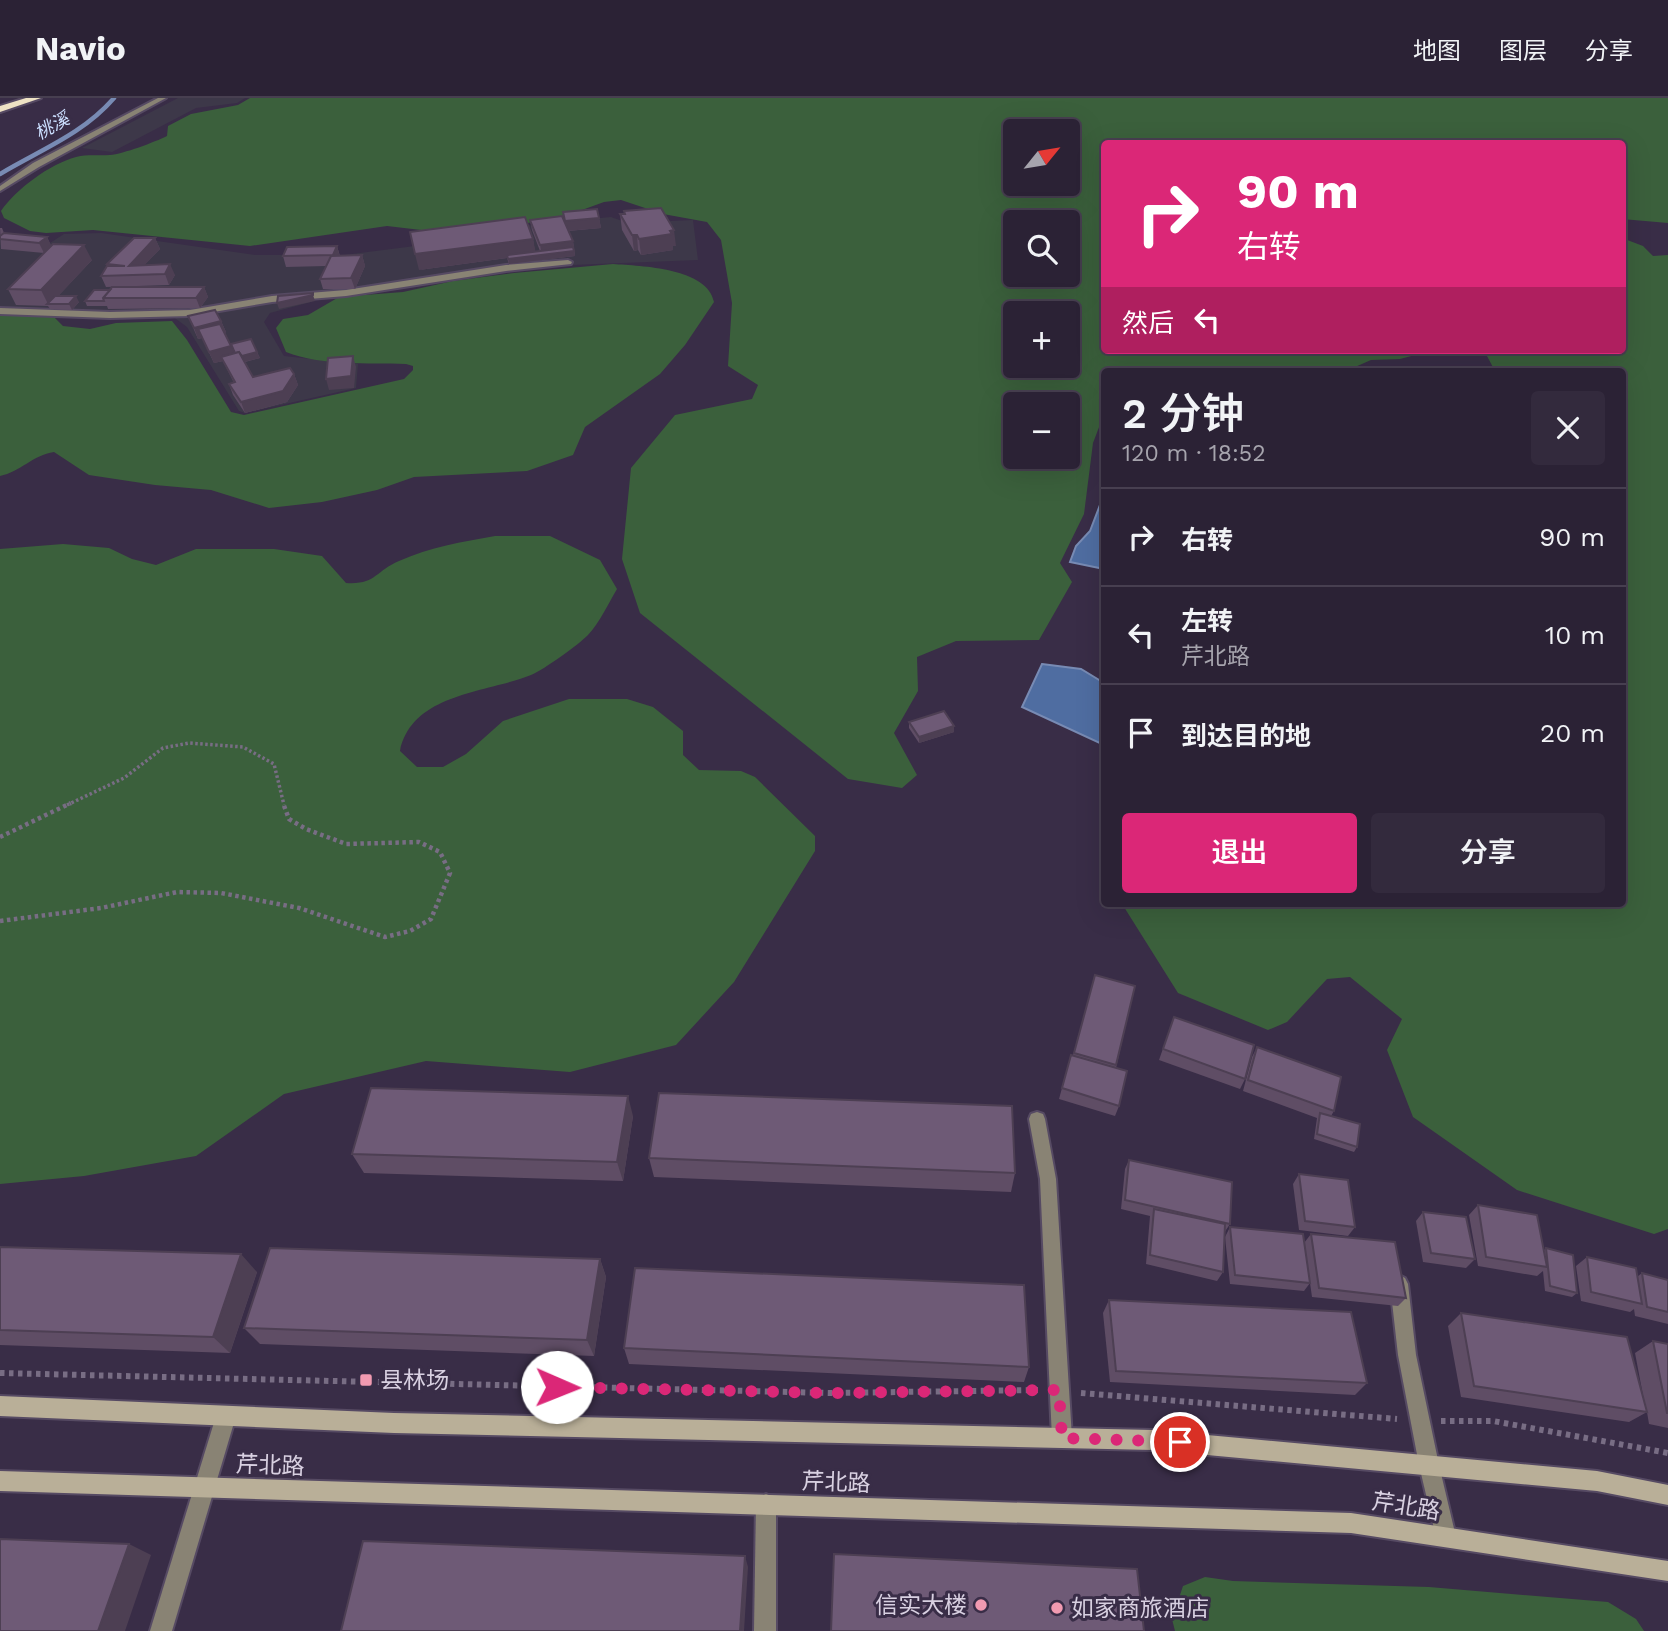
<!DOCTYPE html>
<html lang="zh">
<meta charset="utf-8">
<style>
:root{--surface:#2b2235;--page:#332a3d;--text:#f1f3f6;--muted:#a6a4ad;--line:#473f50;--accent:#db2777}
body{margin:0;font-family:"Work Sans","Noto Sans SC",sans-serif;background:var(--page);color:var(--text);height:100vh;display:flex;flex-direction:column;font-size:26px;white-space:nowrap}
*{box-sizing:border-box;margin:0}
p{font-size:23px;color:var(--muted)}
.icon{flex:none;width:38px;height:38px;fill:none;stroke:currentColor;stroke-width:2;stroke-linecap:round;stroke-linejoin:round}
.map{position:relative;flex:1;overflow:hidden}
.panel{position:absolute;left:1101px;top:270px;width:525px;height:539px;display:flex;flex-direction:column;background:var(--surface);border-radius:7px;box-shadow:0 7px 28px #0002,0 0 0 2px var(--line)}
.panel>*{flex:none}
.top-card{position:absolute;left:1101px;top:42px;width:525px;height:214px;border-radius:7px;box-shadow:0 7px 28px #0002,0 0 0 2px var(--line);background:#db2777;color:#fff;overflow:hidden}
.needle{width:46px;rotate:60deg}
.tools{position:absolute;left:1003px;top:21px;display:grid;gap:14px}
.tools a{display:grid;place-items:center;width:77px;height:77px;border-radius:7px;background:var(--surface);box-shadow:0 7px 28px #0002,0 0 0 2px var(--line);font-size:35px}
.pin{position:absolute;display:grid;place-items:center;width:60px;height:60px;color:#fff;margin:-30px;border:4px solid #fff;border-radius:50%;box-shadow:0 2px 7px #0007}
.me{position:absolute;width:77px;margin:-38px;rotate:91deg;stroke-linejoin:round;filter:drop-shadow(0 0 5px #0008)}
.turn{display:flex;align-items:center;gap:24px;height:147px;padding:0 21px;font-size:32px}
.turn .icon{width:91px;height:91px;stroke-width:2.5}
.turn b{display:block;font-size:49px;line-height:60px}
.then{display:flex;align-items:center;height:66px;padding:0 21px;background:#0003;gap:14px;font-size:26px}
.round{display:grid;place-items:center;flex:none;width:74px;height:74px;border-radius:7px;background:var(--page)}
.overview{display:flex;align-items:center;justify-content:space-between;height:119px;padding:0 21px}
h1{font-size:42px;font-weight:600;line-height:52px}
.cta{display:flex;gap:14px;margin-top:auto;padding:14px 21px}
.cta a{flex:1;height:80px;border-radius:7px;background:var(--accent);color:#fff;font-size:28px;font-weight:600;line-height:80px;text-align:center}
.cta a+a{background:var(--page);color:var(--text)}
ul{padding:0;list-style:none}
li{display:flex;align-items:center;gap:21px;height:98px;padding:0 21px;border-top:2px solid var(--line)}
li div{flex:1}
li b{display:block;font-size:26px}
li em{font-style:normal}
header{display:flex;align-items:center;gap:42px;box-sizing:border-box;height:98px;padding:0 35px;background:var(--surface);border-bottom:2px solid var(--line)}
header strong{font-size:33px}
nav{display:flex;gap:38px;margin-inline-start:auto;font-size:24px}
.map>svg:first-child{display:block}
.industrial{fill:#3d3849}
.green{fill:#3b603c;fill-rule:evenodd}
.water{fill:#4f6da1;stroke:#788bb4;stroke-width:2}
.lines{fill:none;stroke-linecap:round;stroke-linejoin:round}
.stream{stroke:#788bb4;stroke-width:4.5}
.service-casing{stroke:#564a63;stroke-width:4}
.minor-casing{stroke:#564a63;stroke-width:4}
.tertiary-casing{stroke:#564a63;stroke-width:4}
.secondary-casing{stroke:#564a63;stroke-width:4}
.trunk-casing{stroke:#564a63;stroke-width:4}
.path-far2{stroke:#786d84;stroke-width:3.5;stroke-dasharray:2.5 2.5;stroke-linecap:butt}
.path-far1{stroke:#786d84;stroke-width:4.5;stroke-dasharray:3.5 3.5;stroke-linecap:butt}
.path{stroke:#786d84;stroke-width:6;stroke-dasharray:4.5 4.5;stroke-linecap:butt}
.service{fill:#898374;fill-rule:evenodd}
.minor{fill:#898374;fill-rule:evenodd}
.tertiary{fill:#898374;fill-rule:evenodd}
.secondary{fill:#b9af98;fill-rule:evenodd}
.trunk{fill:#eee2c4;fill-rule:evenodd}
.wall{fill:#5f4d65}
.shaded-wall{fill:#4d3f53}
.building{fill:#6e5a76;stroke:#4d3f53;stroke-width:2}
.route{stroke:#db2777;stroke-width:12;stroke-dasharray:0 21.6}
.poi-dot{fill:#f19ab1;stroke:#392d47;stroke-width:2.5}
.labels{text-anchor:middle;stroke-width:6;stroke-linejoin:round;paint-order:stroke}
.far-water-label{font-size:18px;font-style:italic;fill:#ccdfff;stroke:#392d47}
.near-poi-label{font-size:23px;fill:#d8d0e1;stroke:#392d47;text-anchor:start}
.near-street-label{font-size:23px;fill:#d8d0e1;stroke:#392d47}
</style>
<header>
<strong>Navio</strong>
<nav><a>地图</a><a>图层</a><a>分享</a></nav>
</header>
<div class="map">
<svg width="1668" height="1533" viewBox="0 0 1668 1533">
<rect width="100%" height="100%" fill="#392d47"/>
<g class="industrial">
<path d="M178 0H245L237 5 196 10 112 54 82 50Z"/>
<path d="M611 119 628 125 693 122 698 162 572 167 568 160 324 194 311 204 270 215 264 224 284 258 358 266 356 290 245 315 239 313 187 229 172 218 0 216V140L50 145 64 136 101 135 255 157H344L415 148 527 127Z"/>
</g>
<g class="green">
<path d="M250 0H1668V125L1622 121V46H1104V252H1434L1400 261 1371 262 1355 269 1354 273H1104V316L1093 345 1084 416 1060 465 1072 484 1039 542 956 543 917 559 918 593 894 635 917 677 902 690 848 681 640 515 622 461 631 370 675 317 752 301 758 287 728 268 732 205 721 142 707 124 663 116 621 102 604 104 560 120 455 136 387 128 250 148 93 132 46 135 30 133 4 120 1 113C16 91 50 66 76 59 88 56 98 58 110 57 123 56 155 44 167 38L168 28 191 16 238 7ZM1015 33H1068V86H1015ZM1015 124H1068V177H1015ZM1015 215H1068V268H1015ZM1015 306H1068V359H1015Z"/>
<path d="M1622 140 1643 148 1653 158 1668 157V1131L1654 1136 1517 1092 1413 1019 1387 952 1402 921 1350 879 1327 881 1287 924 1268 932 1178 895 1124 809 1125 805H1622V273H1495L1487 258 1489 252H1622Z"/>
<path d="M613 166C641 168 708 170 714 204L685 247 660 276 585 329 573 357 527 373 414 379 377 392 322 404 269 410 211 392 155 387 89 377 54 354C33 357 20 374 0 378V216L54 219 63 228 90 231 116 225 172 223 187 242 231 314 244 317 404 281 413 272V268L406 266C368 265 322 268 286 254L276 230 283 221 308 217 339 199 403 194 453 183 514 175Z"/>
<path d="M495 438H550L600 462 617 491C608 506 600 524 588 537 578 547 545 571 531 577 486 595 412 595 400 653L417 669H443L466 656 503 623 569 601H627L653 609 683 633V657L699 672 741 673 755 679 815 738V753L734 884 676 947 570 974 426 963 284 996 196 1058 84 1078 0 1086V451L63 446 109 450 132 461 156 467 196 451H274L322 458 346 485C376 487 375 473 399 463 430 449 462 444 495 438Z"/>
<path d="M1205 1479 1233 1483 1429 1489 1608 1504 1636 1521 1644 1533H1175L1172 1521 1183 1488Z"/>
</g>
<g class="water">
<path d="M1100 407 1104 408V471L1070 464 1076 448 1090 433Z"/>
<path d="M1042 566 1081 571 1104 585V647L1022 609Z"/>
</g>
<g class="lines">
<path class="stream" d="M0 76C40 52 83 36 114 0"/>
<defs>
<g id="service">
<path d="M1037 1014 1043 1016 1045 1021 1056 1081 1072 1340 1069 1347 1062 1350 1055 1347 1052 1340 1040 1081 1029 1021 1031 1016Z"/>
<path d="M1399 1177 1405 1180 1408 1186 1416 1257 1439 1367 1436 1374 1429 1377 1422 1374 1419 1367 1398 1257 1390 1186 1393 1180Z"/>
</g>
<g id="minor">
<path d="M568 162 572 164 571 166 506 173 346 198 272 204 190 218 110 220 0 216V210L110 214 190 212 272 198 346 192 506 167Z"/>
<path d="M226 1308 233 1311 236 1318 172 1533H150L216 1318 219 1311Z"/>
<path d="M766 1396 773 1399 776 1406V1533H754L756 1406 759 1399Z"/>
</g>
<g id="tertiary">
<path d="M158 0H166L39 69 0 93V88L33 65Z"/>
<path d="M1429 1357 1436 1360 1439 1367 1456 1439 1453 1446 1446 1449 1439 1446 1436 1439 1419 1367 1422 1360Z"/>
</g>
<g id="secondary">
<path d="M0 1298 394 1315 1153 1332 1597 1373 1668 1387V1407L1597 1393 1153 1352 394 1335 0 1318Z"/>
<path d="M0 1373 1351 1415 1668 1463V1483L1351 1435 0 1393Z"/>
</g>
<path id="trunk" d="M26 0H41L0 14V8Z"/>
</defs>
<use href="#service" class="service-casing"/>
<use href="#minor" class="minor-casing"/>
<use href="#tertiary" class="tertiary-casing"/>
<use href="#secondary" class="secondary-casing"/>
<use href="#trunk" class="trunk-casing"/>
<path class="path-far2" d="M67 707 124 680 163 650 189 645 243 649 274 666 284 707"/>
<g class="path-far1">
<path d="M0 739 71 705"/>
<path d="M0 823 101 810 177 794 221 795 299 810 385 839 410 833 431 821 450 775 440 754 419 744 346 746 306 731 289 721 283 705"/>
</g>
<g class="path">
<path d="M0 1275 831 1295 1038 1292"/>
<path d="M1081 1295 1397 1321"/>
<path d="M1441 1323H1493L1668 1355"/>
</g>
<use href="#service" class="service"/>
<use href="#minor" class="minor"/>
<use href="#tertiary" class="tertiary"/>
<use href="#secondary" class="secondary"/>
<use href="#trunk" class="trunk"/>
</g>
<g class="wall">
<path d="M624 113 676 148H673V152L641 157 638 152 634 153 622 132 620 116H624Z"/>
<path d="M563 114 599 120 601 130 568 133 573 143 575 158 509 166 507 160 419 172 533 141 535 154 540 153 532 132 530 122 565 125Z"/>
<path d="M0 130H2L4 135 47 139 51 148 92 162 58 198 79 204 72 212 50 211 48 208 16 207 8 191 44 155 1 151Z"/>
<path d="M155 140 160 151 144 167 175 177 169 187 106 189 101 178 108 168 107 166Z"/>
<path d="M337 148 340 158 362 157 365 168 355 191H323L320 181 326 168 286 169 283 158Z"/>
<path d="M204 189 208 199 200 210 108 211 107 208H87L85 203Z"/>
<path d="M188 218 221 223 226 234 225 235 234 255 257 254 260 260 245 264 253 279 294 276 298 287 287 304 245 315 233 297 229 286 234 285 223 263 214 265 202 240 198 241Z"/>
<path d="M909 624 954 634 919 645 909 630Z"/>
<path d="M1095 877 1135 888 1116 970 1119 1008 1115 1018 1059 1001 1071 957H1073Z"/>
<path d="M1174 919 1245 981 1240 991 1159 962Z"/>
<path d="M1257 949 1334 1013 1331 1018 1357 1049 1354 1054 1314 1041 1317 1020 1243 993 1252 959Z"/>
<path d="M633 1018 623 1083 364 1075 352 1056Z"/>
<path d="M649 1060 1015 1075 1011 1094 654 1079Z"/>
<path d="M1129 1062 1230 1126 1224 1135 1223 1174 1217 1183 1146 1166 1150 1118 1121 1111 1125 1071Z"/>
<path d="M1299 1076 1355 1129 1348 1138 1299 1132 1293 1086Z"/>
<path d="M1478 1107 1544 1152 1546 1150 1577 1195 1572 1199 1545 1193 1543 1173 1537 1178 1478 1168 1469 1117Z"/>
<path d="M1423 1114 1475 1161 1466 1170 1423 1164 1416 1123Z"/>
<path d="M1230 1129 1304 1145 1311 1136 1406 1200 1398 1208 1312 1199 1310 1185 1304 1193 1230 1186 1225 1139Z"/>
<path d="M0 1149 257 1174 230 1255 0 1247Z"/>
<path d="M1587 1159 1637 1179 1642 1175 1668 1182V1226L1635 1218 1634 1211 1630 1214 1581 1203 1576 1168Z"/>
<path d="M600 1161 606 1179 594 1258 260 1246 244 1230Z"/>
<path d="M1109 1202 1367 1285 1355 1297 1110 1284 1103 1215Z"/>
<path d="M1461 1215 1645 1308 1635 1255 1653 1243 1668 1246V1330L1649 1326 1647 1314 1629 1324 1461 1299 1448 1228Z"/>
<path d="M624 1250 1029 1269 1024 1284 629 1266Z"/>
</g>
<g class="shaded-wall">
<path d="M599 120 601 130 566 133 565 123Z"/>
<path d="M674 132 676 148H673V152L641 157 639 141Z"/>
<path d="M632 137H637L638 152 634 153Z"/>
<path d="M47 139 52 149 44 155 39 145Z"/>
<path d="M155 140 160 151 134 178 129 168Z"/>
<path d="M533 141 536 156 419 172 415 156Z"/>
<path d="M573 143 575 158 509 166 508 161 542 157 540 147Z"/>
<path d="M84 147 92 162 51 206H48L41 192Z"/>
<path d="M337 148 340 159 337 167 333 157Z"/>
<path d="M362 157 365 168 355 191 351 180Z"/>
<path d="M170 166 175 177 169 187 165 176Z"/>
<path d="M204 189 208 199 200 210 196 200Z"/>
<path d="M313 197 315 203 279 211 277 205Z"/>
<path d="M76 198 79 204 72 212 69 206Z"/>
<path d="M221 223 226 234 203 240 198 231 202 240 198 241 194 230Z"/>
<path d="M231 248 236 260 221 259 223 263 214 265 209 254Z"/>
<path d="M257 254 260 260 227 268 225 263Z"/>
<path d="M353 258 356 269 354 290 329 292 326 281Z"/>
<path d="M294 276 298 287 287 304 245 315 241 304Z"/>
<path d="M954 628V634L919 645V639Z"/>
<path d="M628 998 633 1018 623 1083 617 1064Z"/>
<path d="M241 1156 257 1174 230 1255 213 1239Z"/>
<path d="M600 1161 606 1179 594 1258 587 1242Z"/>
<path d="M129 1446 151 1457 125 1533H98Z"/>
<path d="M745 1458 748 1469 744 1533H740Z"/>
</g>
<g class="building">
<path d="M661 110 674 132 670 133 672 136 639 141 637 137H632L620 116H625L624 113Z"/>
<path d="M597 111 599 120 565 123 563 114Z"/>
<path d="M562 118 573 143 540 147 530 122Z"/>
<path d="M525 119 533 141 415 156 410 134Z"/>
<path d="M4 135 47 139 39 145 0 141V138Z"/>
<path d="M134 140H155L129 168 170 166 165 176 101 178 107 168H125L107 166Z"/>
<path d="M53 146 84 147 41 192 8 191Z"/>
<path d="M337 148 333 157 283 158 287 149Z"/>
<path d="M573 149 574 153 508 161 507 157Z"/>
<path d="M362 157 351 180 320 181 331 158Z"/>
<path d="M112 189H204L196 200H103Z"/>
<path d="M94 192H110L103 200 104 203H85Z"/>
<path d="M313 195V197L277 205 278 198Z"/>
<path d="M55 198H76L69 206H47Z"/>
<path d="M215 212 221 223 194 230 188 218Z"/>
<path d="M220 226 231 248 209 254 198 231Z"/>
<path d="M251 241 257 254 242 258 239 254 222 258 235 255 231 246Z"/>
<path d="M239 254 253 279 290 270 294 276 283 293 241 304 229 286 235 284 221 259Z"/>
<path d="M353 258 351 278 326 281 328 260Z"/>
<path d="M944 613 954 628 919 639 909 624Z"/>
<path d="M1095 877 1135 888 1116 967 1074 955Z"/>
<path d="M1174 919 1254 947 1245 981 1163 951Z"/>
<path d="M1257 949 1341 979 1334 1013 1248 982Z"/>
<path d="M1071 957 1127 973 1119 1008 1062 990Z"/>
<path d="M371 990 628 998 617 1064 352 1056Z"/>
<path d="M659 995 1012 1008 1015 1075 649 1060Z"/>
<path d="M1320 1015 1360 1026 1357 1049 1317 1036Z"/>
<path d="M1129 1062 1232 1084 1230 1126 1125 1102Z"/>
<path d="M1299 1076 1348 1082 1355 1129 1305 1123Z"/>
<path d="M1478 1107 1537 1117 1547 1169 1486 1159Z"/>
<path d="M1154 1111 1225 1126 1223 1174 1150 1157Z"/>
<path d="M1423 1114 1466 1119 1475 1161 1431 1155Z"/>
<path d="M1230 1129 1303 1136 1310 1185 1235 1177Z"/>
<path d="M1311 1136 1395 1144 1406 1200 1319 1190Z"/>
<path d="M0 1149 241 1156 213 1239 0 1232Z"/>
<path d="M270 1150 600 1161 587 1242 244 1230Z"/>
<path d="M1546 1150 1573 1157 1577 1195 1550 1188Z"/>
<path d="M1587 1159 1636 1170 1642 1206 1591 1194Z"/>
<path d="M635 1170 1024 1187 1029 1269 624 1250Z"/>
<path d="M1642 1175 1668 1182V1214L1647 1209Z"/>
<path d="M1109 1202 1351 1214 1367 1285 1116 1273Z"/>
<path d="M1461 1215 1627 1239 1647 1314 1474 1288Z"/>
<path d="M1653 1243 1668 1246V1315H1667Z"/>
<path d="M0 1441 129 1446 98 1533H0Z"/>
<path d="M363 1443 745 1458 740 1533H341Z"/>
<path d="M834 1456 1137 1471 1144 1533H831Z"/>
</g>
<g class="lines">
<path class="route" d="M557 1289 831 1295 1059 1292 1062 1340 1180 1344"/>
</g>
<g class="poi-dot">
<rect x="359" y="1275" width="14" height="14" rx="3.5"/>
<circle cx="981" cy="1507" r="7"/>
<circle cx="1057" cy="1510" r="7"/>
</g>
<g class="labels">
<g class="far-water-label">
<text transform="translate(52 28) rotate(-29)" y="6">桃溪</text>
</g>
<g class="near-poi-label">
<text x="380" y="1290">县林场</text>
<text x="967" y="1515" text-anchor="end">信实大楼</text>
<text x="1071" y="1518">如家商旅酒店</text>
</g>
<g class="near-street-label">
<text transform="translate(270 1367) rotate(2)" y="8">芹北路</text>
<text transform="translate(836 1384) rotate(2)" y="8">芹北路</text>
<text transform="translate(1406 1408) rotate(9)" y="8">芹北路</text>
</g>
</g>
</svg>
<div class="tools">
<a><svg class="needle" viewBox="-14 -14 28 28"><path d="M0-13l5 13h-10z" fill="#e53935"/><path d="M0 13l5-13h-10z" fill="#a6a4ad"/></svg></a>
<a><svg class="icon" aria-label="search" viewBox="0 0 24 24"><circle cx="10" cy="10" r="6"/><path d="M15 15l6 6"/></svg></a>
<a>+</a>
<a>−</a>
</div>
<div class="pin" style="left:1180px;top:1344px;background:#d93025"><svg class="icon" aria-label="arrive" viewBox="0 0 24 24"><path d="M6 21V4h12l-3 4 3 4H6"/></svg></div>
<svg class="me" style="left:557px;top:1289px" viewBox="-20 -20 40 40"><circle r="19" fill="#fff"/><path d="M0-13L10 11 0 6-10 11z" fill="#db2777"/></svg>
<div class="top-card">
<div class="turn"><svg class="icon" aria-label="right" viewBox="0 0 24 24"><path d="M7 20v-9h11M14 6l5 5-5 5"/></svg><div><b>90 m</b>右转</div></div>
<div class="then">然后<svg class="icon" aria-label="left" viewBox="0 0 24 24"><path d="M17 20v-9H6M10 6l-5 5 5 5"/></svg></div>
</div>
<section class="panel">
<div class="overview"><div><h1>2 分钟</h1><p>120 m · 18:52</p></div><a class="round"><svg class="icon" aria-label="close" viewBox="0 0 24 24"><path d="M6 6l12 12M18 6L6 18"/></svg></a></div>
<ul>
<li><svg class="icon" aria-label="right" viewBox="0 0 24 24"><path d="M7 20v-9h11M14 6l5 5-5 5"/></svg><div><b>右转</b></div><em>90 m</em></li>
<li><svg class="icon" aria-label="left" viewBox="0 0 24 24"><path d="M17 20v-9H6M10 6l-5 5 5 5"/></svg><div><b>左转</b><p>芹北路</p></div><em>10 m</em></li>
<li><svg class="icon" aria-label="arrive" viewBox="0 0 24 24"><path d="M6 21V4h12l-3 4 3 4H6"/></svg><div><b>到达目的地</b></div><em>20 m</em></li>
</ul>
<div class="cta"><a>退出</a><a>分享</a></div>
</section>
</div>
